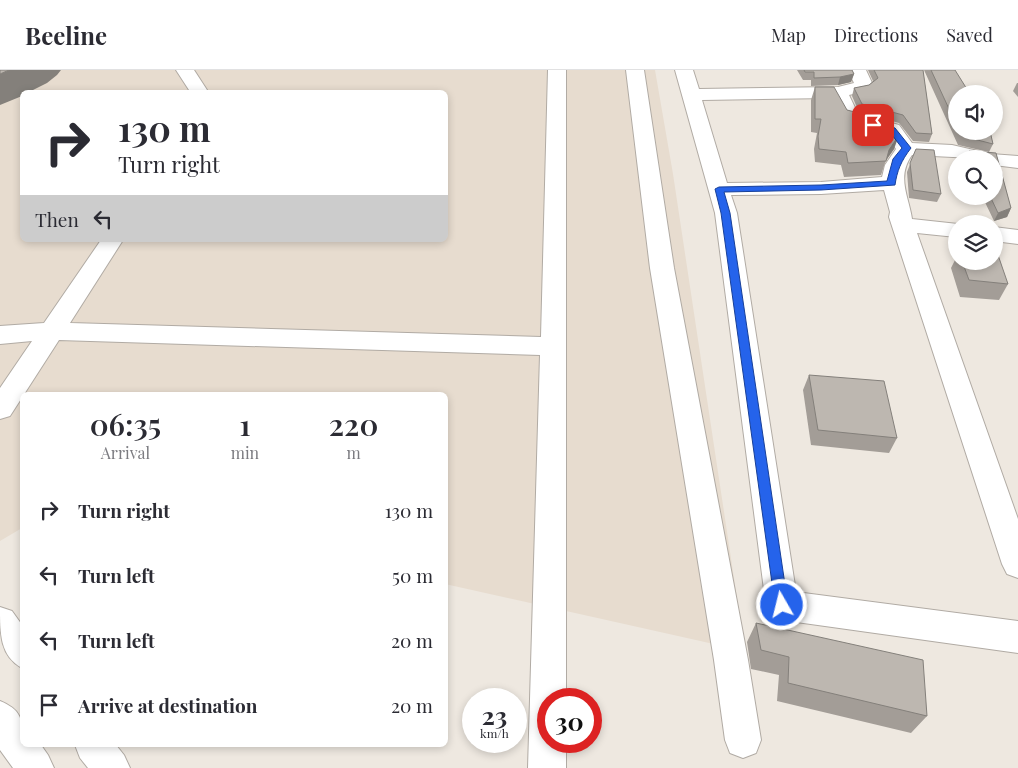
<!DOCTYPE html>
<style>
:root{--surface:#fff;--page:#f7f7f7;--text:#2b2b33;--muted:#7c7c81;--line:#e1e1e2}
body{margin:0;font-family:"Playfair Display",serif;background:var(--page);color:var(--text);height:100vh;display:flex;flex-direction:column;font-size:19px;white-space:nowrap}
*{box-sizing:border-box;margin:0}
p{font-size:16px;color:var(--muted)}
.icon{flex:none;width:28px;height:28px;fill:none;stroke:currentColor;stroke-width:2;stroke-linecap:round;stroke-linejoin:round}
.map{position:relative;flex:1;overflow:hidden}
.details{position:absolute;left:20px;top:322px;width:428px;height:355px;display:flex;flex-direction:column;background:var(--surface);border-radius:8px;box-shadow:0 2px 8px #0003}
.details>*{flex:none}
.hud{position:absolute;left:20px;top:20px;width:428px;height:152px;border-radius:8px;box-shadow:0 2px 8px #0003;background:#fff;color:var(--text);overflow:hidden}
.tools{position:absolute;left:948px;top:15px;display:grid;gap:10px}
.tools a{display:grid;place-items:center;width:55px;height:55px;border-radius:50%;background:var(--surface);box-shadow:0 2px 8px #0003;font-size:25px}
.speed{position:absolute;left:462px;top:618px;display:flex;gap:10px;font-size:25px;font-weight:700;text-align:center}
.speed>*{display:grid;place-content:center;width:65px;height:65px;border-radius:50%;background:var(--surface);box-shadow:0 2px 8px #0003;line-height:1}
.speed small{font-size:12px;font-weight:400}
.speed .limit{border:8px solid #d22;background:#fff;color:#111}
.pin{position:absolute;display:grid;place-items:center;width:42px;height:42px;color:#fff;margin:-21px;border-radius:10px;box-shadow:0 2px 8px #0006}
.me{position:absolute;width:55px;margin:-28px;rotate:352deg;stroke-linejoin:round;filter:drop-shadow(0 0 4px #0008)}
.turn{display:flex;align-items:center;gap:18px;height:105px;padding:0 15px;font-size:22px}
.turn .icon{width:65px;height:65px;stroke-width:2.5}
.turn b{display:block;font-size:35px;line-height:42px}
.then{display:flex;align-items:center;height:48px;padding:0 15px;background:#0003;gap:10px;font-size:19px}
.eta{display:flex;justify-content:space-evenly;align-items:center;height:85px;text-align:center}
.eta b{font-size:30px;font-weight:600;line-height:35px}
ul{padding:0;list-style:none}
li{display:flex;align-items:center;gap:15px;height:65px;padding:0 15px}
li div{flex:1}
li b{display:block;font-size:19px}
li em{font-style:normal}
header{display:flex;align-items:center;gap:30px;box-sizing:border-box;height:70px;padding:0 25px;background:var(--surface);border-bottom:1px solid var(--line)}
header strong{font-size:24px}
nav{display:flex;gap:28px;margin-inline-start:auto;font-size:18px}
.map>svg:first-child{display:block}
.built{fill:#e7dccf;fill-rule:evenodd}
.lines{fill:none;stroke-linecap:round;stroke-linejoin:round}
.street-casing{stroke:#b1aba4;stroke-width:2}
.street{fill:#fff;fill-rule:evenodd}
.wall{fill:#a39d97}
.shaded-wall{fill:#84807b}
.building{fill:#bdb7b0;stroke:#84807b}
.route{fill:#2563eb;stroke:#184099}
</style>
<header>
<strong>Beeline</strong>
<nav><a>Map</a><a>Directions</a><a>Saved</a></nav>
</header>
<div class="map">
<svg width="1018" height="698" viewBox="0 0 1018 698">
<rect width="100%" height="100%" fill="#eee8e0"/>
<path class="built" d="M0 0H655L673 104 745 581 445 514V325H22V458L0 471ZM22 22H445V170H22Z"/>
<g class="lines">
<defs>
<g id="street">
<path d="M176 0H194L207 20 205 22H187L189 20Z"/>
<path d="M548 0H566V629H549V671H566V698H528L540 285 59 270 10 346 0 349V318L32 271 0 274V256L44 253 101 170H123L70 253 541 267Z"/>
<path d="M626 0H644L674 198 748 590 761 670 756 683 743 688 730 683 725 670 714 590 650 198Z"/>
<path d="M675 0H693L699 19 838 17 854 13 848 0H866L873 15 866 21 849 25 858 44 899 55 912 73 952 75 991 84 1018 86V98L994 95V89L912 85C896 107 909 127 912 149L958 154H956V167L917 163 1018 449V508L1007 504 1002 494 889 147 890 142 884 120 821 124 731 125 737 143 796 522 1018 551V583L782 550 770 545 766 535 715 143ZM831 28 843 52 885 63 896 79 885 95 882 107 821 112 727 113 702 30Z"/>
<path d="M994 157 1018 160V174L994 171Z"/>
<path d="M0 537 12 541 22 555V598C0 586 0 564 0 537Z"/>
<path d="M0 631C24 641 22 651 22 675H41L48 685 54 698H13L0 680Z"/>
<path d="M75 675H116L124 685 130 698H88L80 688Z"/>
</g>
</defs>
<use href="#street" class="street-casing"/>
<use href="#street" class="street"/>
</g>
<g class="wall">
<path d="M797 0H852L854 4 851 12 838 15 811 16V10H803Z"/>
<path d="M868 0H923L932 64 929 72 913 71 899 53 859 42 852 26 854 18 869 15 873 11Z"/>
<path d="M924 0H955L956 24V61H990L993 74 989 82 958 75Z"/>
<path d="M1017 13H1018V27L1013 21Z"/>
<path d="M815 17 847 40 894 79 886 90 881 105 844 107 841 95 815 92 814 79 817 63 811 62V30Z"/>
<path d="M916 79 941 124 937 132 909 128 907 102Z"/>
<path d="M969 81 996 83 1011 138 1007 147 994 151 982 126H994V89H966Z"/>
<path d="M956 188V191H994L1008 214 999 230 960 227 951 198Z"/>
<path d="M809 305 897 368 889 383 811 375 803 320Z"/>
<path d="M756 553 927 646 911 663 777 631 779 605 751 599 747 572Z"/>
</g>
<g class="shaded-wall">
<path d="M9 0H61L57 5 47 13 29 22H22V26L0 35V4Z"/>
<path d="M854 4 851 12 838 15 840 7Z"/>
<path d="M899 65 894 79 885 92 889 80Z"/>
<path d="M1011 138 1007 147 994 151 998 143Z"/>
</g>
<g class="building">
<path d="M0 0H9L0 4Z"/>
<path d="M804 0H852L854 4 840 7 814 8V2H805Z"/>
<path d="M874 0H923L932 64 916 63 903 45 862 34 854 18 869 15 878 8Z"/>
<path d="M931 0H955L970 24H956V54Z"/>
<path d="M815 17H834L847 40 889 51 899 65 889 80 886 91 848 93 846 82 819 79 818 66 821 49H815Z"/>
<path d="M960 61H990L993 74 962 66Z"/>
<path d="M916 79 934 80 941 124 913 120 910 93Z"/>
<path d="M969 81 996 83 1011 138 998 143 990 126H994V89H972Z"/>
<path d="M994 185H998L1008 214 969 210 962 191H994Z"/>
<path d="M809 305 884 311 897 368 818 360Z"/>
<path d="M756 553 923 590 927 646 788 613 789 587 761 580Z"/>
</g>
<path class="route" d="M873 53 895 58 911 78C901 91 897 101 895 115L821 120 724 122 730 143 788 535 786 540 782 541 777 540 775 535 721 143 715 119 719 117 821 115 887 111 893 89 902 78 889 61 871 57V54Z"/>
</svg>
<div class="tools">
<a><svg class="icon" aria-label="sound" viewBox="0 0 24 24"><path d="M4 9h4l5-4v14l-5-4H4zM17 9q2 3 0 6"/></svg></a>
<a><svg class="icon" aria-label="search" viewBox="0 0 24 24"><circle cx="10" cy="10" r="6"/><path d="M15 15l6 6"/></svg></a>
<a><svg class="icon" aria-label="layers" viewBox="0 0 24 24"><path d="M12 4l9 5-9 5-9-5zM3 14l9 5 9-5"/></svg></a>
</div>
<div class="speed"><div>23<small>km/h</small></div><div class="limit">30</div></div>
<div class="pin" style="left:873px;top:55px;background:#d93025"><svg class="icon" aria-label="arrive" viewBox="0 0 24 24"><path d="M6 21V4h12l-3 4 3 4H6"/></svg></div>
<svg class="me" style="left:782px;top:535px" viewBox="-20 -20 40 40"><circle r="17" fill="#2563eb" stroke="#fff" stroke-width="3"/><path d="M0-11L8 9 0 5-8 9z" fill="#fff"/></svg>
<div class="hud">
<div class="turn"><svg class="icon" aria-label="right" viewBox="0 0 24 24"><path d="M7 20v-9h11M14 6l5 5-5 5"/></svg><div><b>130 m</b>Turn right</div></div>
<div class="then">Then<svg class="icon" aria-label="left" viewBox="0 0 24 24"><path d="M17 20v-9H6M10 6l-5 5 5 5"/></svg></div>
</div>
<section class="details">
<div class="eta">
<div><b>06:35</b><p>Arrival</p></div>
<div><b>1</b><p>min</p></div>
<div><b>220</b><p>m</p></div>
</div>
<ul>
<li><svg class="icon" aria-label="right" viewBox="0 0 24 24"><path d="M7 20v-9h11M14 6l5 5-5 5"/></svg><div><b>Turn right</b></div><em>130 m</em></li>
<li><svg class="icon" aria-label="left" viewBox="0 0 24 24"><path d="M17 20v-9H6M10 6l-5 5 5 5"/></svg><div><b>Turn left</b></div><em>50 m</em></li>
<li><svg class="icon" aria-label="left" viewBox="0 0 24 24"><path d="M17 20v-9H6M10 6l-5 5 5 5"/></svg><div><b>Turn left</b></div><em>20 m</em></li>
<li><svg class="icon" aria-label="arrive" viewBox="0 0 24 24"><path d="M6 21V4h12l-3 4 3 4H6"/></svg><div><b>Arrive at destination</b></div><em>20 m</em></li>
</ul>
</section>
</div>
